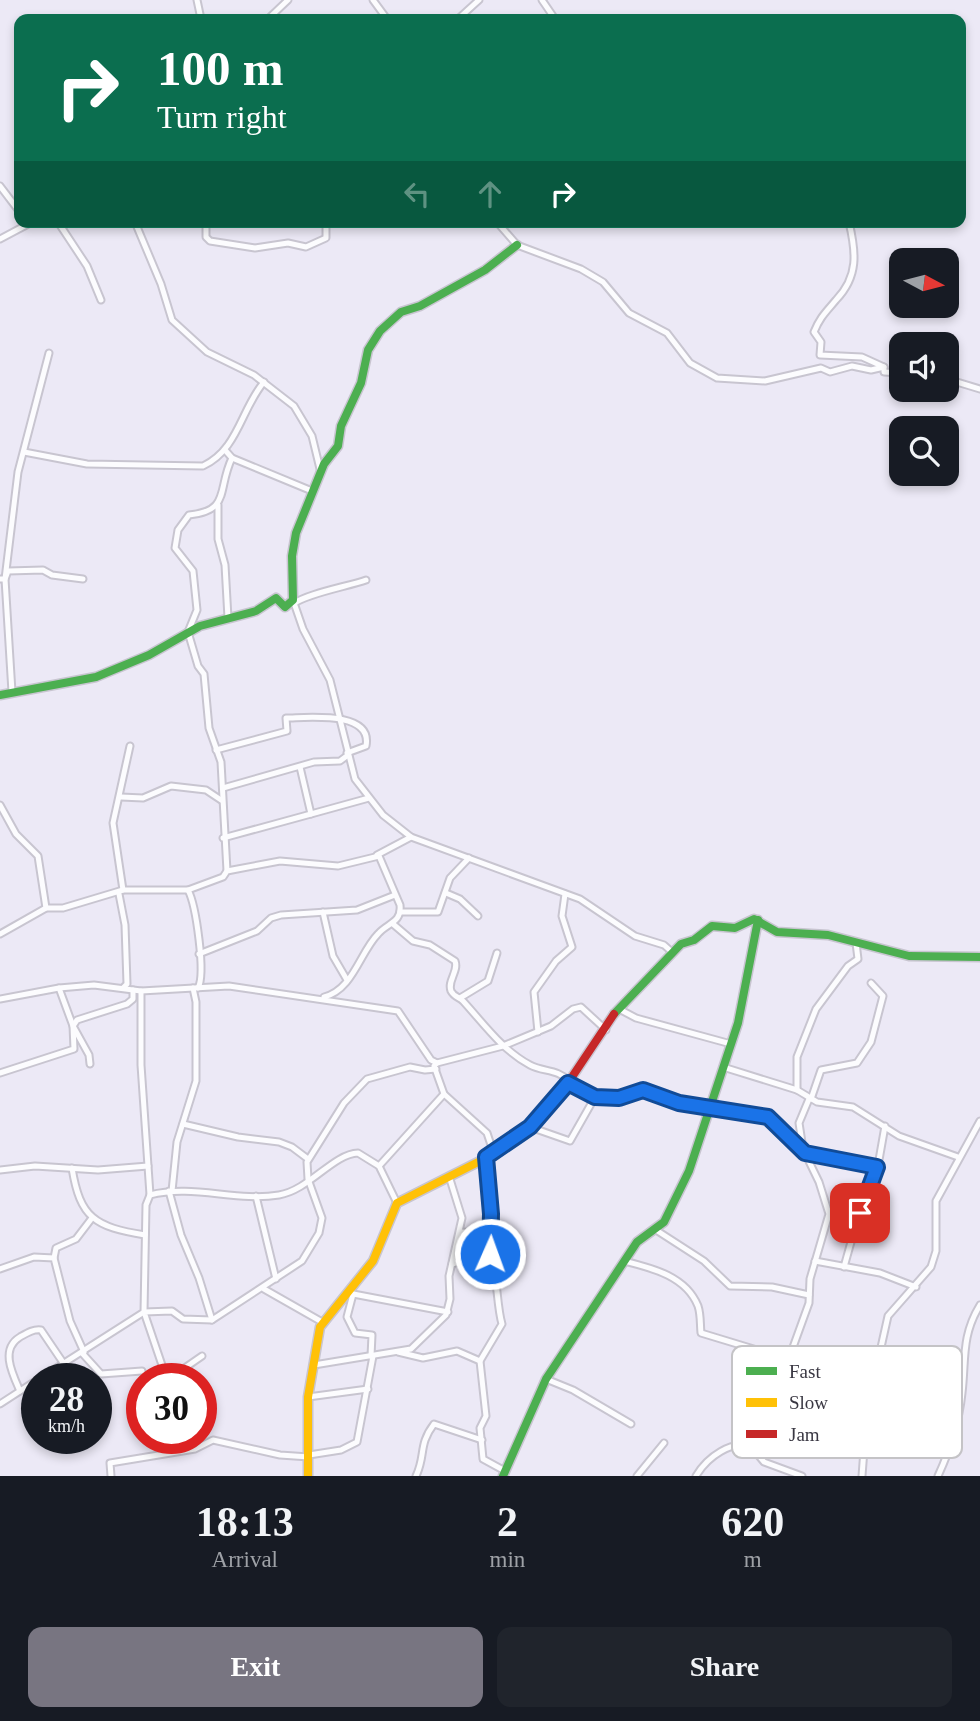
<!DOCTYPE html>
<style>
:root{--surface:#171b24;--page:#20242c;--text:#f1f3f6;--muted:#9ea1a6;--accent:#787581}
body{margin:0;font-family:"Times New Roman",serif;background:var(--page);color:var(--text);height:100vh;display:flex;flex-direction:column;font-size:26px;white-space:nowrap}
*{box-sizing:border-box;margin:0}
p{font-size:23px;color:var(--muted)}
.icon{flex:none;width:38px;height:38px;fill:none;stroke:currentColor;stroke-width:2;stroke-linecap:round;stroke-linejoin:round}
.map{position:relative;height:1476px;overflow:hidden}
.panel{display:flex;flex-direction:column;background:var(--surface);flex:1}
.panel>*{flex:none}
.hud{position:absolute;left:14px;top:14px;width:952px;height:214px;border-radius:14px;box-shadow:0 4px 10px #0003;background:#0b6e4f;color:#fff;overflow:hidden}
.needle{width:46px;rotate:97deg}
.tools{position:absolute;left:889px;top:248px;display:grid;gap:14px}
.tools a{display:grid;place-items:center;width:70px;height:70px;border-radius:14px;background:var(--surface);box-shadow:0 4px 10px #0003;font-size:35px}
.speed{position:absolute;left:21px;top:1363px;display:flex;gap:14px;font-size:35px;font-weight:700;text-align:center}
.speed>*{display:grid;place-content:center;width:91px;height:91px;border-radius:50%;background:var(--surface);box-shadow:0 4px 10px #0003;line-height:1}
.speed small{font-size:18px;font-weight:400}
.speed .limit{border:10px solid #d22;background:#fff;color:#111}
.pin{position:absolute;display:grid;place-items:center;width:60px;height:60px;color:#fff;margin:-30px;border-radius:14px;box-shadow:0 4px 10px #0006}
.me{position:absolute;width:77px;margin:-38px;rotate:2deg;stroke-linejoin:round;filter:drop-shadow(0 0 5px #0008)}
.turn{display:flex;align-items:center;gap:24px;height:147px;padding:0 28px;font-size:32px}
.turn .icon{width:91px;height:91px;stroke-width:2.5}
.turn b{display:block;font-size:49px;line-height:60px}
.lanes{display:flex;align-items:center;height:66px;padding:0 28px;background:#0003;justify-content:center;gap:35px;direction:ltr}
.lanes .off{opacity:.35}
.eta{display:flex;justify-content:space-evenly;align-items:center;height:119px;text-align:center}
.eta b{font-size:42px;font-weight:600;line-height:49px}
.cta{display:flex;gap:14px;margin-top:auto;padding:14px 28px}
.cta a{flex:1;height:80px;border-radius:14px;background:var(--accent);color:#fff;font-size:28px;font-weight:600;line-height:80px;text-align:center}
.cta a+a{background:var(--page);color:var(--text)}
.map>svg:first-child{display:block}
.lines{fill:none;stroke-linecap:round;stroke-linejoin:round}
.street-casing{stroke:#c8c5d0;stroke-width:9}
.fast-casing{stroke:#c8c5d0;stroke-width:11}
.slow-casing{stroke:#c8c5d0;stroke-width:11}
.jam-casing{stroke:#c8c5d0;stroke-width:11}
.street{stroke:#fcfcfe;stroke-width:5}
.fast{stroke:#4caf50;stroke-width:8}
.slow{stroke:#ffc107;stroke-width:8}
.jam{stroke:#c62828;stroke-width:8}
.route-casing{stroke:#114b97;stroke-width:18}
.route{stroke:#1a73e8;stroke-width:12}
.key{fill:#fff;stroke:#c4c3c6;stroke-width:2}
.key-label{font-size:19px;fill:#393742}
</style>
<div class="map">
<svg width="980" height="1476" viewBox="0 0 980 1476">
<rect width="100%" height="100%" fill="#ece9f6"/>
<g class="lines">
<defs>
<g id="street">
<path d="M197 0 201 19"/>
<path d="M373 0 387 19"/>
<path d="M542 0 555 19"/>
<path d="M268 19 288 0"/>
<path d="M458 19 479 0"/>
<path d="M0 186 19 211"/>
<path d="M58 222 87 266 101 300"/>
<path d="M135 222 161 284 172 320 207 352 254 375 294 406 312 436 320 469"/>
<path d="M206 222V237L210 241 255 248 288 243 306 247 326 238V222"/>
<path d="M497 222 517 245 581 269 603 282 629 313 667 333 690 363 717 378 765 381 821 368 830 372 852 366 871 370 884 367V372L901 373"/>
<path d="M849 222C856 252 859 276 836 300 826 312 820 317 814 332L821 342 820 355 862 357 884 367"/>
<path d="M0 239 32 222"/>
<path d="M947 379 980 389"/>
<path d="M225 450 232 458 312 491"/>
<path d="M24 452 87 464 203 466C238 450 241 409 264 382"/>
<path d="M218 505V539L225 565 228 618"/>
<path d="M0 579H5L8 571 43 570 52 575 83 579"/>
<path d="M293 600 303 629 330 680 355 779 383 815 411 837 580 899 635 936 664 945 673 953"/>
<path d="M295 603C306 594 349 586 366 580"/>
<path d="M12 692 5 579 18 472 49 353"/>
<path d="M216 750 287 731 286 718C306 718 373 710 366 746L347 753"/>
<path d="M223 788 314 762 340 761 348 755"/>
<path d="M121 797 143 798 171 786 206 790 221 800"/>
<path d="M0 805 16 834 38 856 46 908"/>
<path d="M311 814 369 798"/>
<path d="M223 838 311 814 300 767"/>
<path d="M377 855 411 837"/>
<path d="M227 871 221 762 209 728 204 674 198 666 188 632 197 610 193 571 175 548 178 530 189 515C231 511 217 489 232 458"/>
<path d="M123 890 113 823 130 746"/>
<path d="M188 890C196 905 206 974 198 988"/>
<path d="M446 893 460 899 478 916"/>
<path d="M119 894 125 925 127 984 123 988"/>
<path d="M323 912 333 956 347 980"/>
<path d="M400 912H438L450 878 469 858"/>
<path d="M393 924 413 941 430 945 455 961C459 971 447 981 451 991 454 997 459 997 463 1001 484 1024 502 1050 530 1065 543 1072 558 1069 569 1081"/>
<path d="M0 934 46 908H63L123 890H188L223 877 227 871 280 861 338 866 379 856 400 905C402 923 387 923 378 934 360 952 353 990 324 997"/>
<path d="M199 954 257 931 271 918 281 915 357 910 395 895"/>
<path d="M141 991V1065L150 1195"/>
<path d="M460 998 488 981 497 953"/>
<path d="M0 999 59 988 94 985 141 991 229 986 398 1011 431 1060 437 1063 434 1066 444 1094 379 1166"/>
<path d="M619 1009 636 1018 731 1044"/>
<path d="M538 1032 534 992 556 961 572 947 562 916 565 894"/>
<path d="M437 1063 503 1046 551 1026 573 1009 581 1007 606 1030"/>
<path d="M90 1064 89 1055 73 1026 77 1020 127 1004 133 999V990"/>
<path d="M723 1067 797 1090 817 1102 853 1107 899 1136 958 1157"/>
<path d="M0 1073 74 1049 73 1026 59 988"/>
<path d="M568 1083 595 1097 619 1098 641 1090 679 1103 768 1117 803 1149 819 1182 829 1214 810 1279 809 1303 792 1350 785 1358"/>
<path d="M797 1090V1057L816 1009 848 966 858 959 856 943"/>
<path d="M444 1094 487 1133 494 1154"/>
<path d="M811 1099 821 1070 857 1063 871 1042 883 996 871 983"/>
<path d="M183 1124 238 1137 279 1142 292 1147 308 1159"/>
<path d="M530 1127 570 1141 595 1097"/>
<path d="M803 1149 799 1123 809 1099"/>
<path d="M805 1153 877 1167"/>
<path d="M486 1157 491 1214 490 1248"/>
<path d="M72 1168C80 1218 95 1227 145 1235"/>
<path d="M0 1170 35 1166 98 1170 148 1166"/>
<path d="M169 1191 181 1235 199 1278 212 1320"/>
<path d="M172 1191 177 1142 196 1081V1002L193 988"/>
<path d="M256 1196 276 1279"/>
<path d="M656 1230 704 1261 730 1286 772 1287 809 1295"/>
<path d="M461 1232C502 1231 493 1294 502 1324L480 1361 486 1416 480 1428 483 1459 505 1471"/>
<path d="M54 1258 56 1248 76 1239 92 1218"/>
<path d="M624 1261C652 1268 686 1276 698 1306 701 1315 700 1324 701 1333L780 1357 879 1361"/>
<path d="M815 1261 880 1273 916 1287"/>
<path d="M452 1264 490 1253"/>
<path d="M844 1267 856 1224 879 1160 885 1126"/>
<path d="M0 1269 34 1257 54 1258 70 1321 84 1352"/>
<path d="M264 1289 322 1322"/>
<path d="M348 1293 448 1312"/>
<path d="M353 1294 347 1317 355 1333 372 1335 371 1356"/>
<path d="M398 1352 423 1358 457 1351 480 1361"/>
<path d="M82 1353 101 1374 142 1371"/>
<path d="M202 1356 176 1374H165L144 1312 172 1311 183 1319 212 1320 302 1261 319 1233 322 1218 308 1179 307 1162 344 1103 367 1079 410 1067 425 1070 436 1069"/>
<path d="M780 1357 761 1393 754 1450 764 1462 802 1476"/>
<path d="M314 1365 411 1349 446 1315 450 1299 449 1276 462 1218 449 1176"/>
<path d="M39 1379 144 1312 146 1205 150 1195C193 1184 236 1202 279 1195 309 1190 333 1154 358 1153L379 1166 397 1203"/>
<path d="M546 1379 573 1390 631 1424"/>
<path d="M20 1391C12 1373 0 1349 20 1337 27 1333 33 1329 41 1330L64 1364"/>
<path d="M308 1397 368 1389"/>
<path d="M0 1404 37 1380"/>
<path d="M810 1413 816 1360"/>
<path d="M906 1422 908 1436"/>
<path d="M867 1427 950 1445"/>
<path d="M309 1455 341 1450 357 1442 373 1356"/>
<path d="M111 1476 110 1463 195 1449 213 1440 280 1455 309 1457"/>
<path d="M416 1476C426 1455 418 1445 434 1424L482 1440"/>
<path d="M637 1476 664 1443"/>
<path d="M696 1476C706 1459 733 1436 754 1450"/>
<path d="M862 1476 867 1410 888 1316 931 1267 936 1251V1201L980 1121"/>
<path d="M938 1476C950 1450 959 1422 962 1393 966 1360 961 1336 980 1305"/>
</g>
<g id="fast">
<path d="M0 695 96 677 149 655 200 626 256 611 276 598 285 607 293 600 292 556 296 533 324 464 338 446 341 426 361 383 368 350 380 331 401 312 420 306 485 270 517 245"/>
<path d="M614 1014 681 944 694 940 712 926 735 928 754 919 777 932 828 935 909 956 980 957"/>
<path d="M503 1476 546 1379 637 1242 664 1222 689 1171 738 1023 758 920"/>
</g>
<path id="slow" d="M308 1476V1397L320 1327 373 1261 397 1203 494 1154 516 1137"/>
<path id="jam" d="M516 1137 530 1127 568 1083 614 1014"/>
</defs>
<use href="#street" class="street-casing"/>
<use href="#fast" class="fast-casing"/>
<use href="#slow" class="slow-casing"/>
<use href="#jam" class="jam-casing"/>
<use href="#street" class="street"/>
<use href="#fast" class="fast"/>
<use href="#slow" class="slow"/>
<use href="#jam" class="jam"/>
</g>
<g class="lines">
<defs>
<path id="route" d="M490 1254 491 1214 486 1157 530 1127 568 1083 595 1097 619 1098 643 1090 679 1103 768 1117 805 1153 877 1167 860 1213"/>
</defs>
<use href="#route" class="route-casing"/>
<use href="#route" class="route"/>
</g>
<rect x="732" y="1346" width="230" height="112" rx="10" class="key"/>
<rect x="746" y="1367" width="31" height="8" fill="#4caf50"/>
<rect x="746" y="1398" width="31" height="9" fill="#ffc107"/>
<rect x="746" y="1430" width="31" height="8" fill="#c62828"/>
<g class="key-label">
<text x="789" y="1378">Fast</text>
<text x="789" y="1409">Slow</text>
<text x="789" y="1441">Jam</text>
</g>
</svg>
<div class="tools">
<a><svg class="needle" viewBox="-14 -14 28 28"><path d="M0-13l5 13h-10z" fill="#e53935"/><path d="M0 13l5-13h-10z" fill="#9ea1a6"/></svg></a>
<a><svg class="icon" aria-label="sound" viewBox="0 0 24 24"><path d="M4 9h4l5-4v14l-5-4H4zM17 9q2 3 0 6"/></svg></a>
<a><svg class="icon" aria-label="search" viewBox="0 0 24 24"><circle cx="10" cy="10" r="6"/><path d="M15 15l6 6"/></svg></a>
</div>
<div class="speed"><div>28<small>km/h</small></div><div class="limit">30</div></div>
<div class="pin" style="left:860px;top:1213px;background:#d93025"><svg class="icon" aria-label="arrive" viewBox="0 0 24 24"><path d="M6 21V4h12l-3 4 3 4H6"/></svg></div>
<svg class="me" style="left:490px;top:1254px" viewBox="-20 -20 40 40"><circle r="17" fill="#1a73e8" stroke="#fff" stroke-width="3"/><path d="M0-11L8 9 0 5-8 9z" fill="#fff"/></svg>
<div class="hud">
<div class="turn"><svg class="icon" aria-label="right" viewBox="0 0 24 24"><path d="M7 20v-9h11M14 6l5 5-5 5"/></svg><div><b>100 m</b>Turn right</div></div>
<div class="lanes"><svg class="icon off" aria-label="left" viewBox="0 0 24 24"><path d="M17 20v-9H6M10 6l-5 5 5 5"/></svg><svg class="icon off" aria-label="ahead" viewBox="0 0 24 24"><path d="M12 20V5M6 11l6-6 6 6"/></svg><svg class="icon" aria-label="right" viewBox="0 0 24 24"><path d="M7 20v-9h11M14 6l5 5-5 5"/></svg></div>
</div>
</div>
<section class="panel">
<div class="eta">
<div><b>18:13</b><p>Arrival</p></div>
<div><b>2</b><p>min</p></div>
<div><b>620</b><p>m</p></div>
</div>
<div class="cta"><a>Exit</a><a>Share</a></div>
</section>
